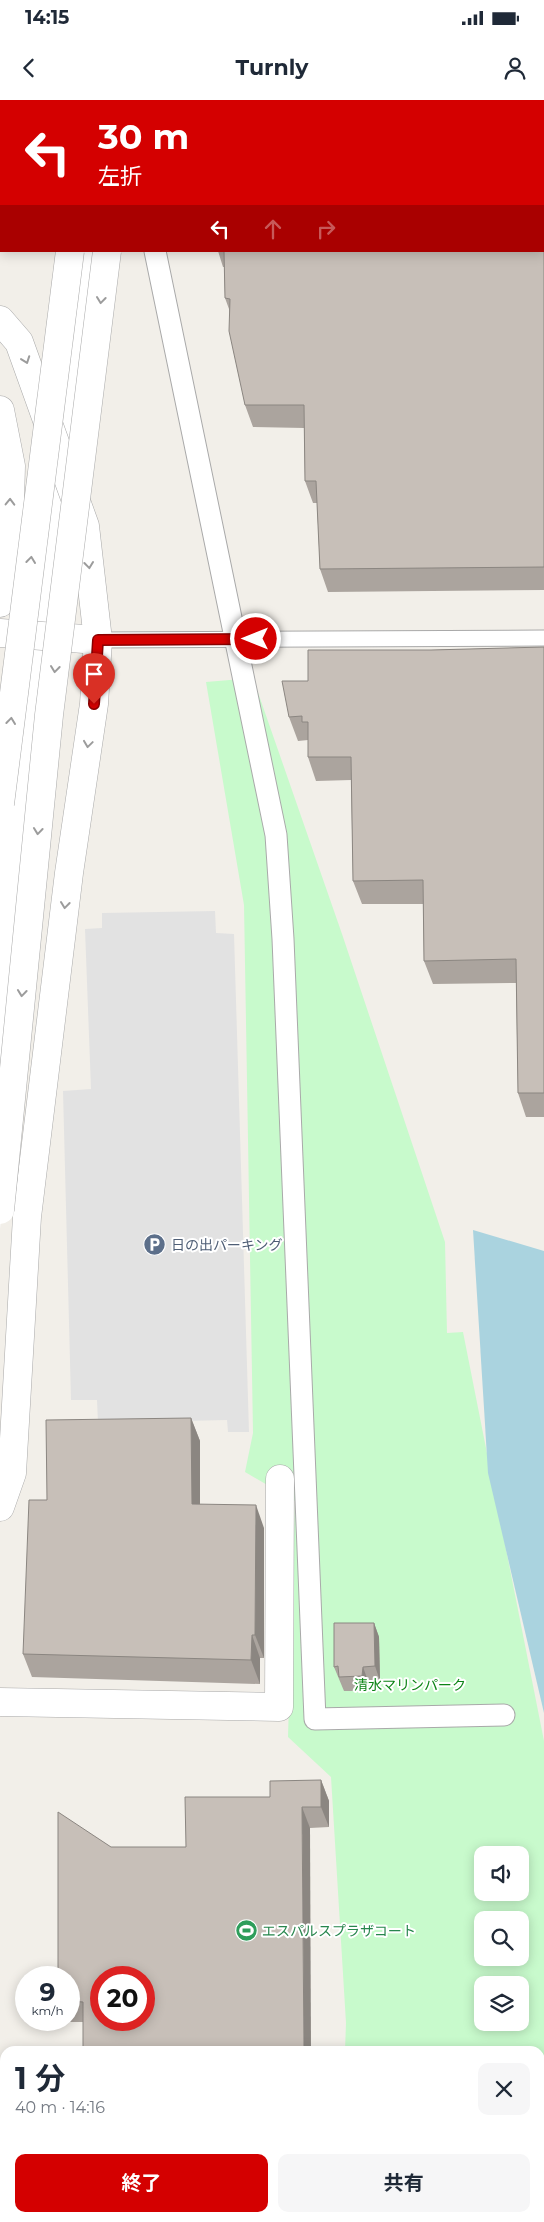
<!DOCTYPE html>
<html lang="ja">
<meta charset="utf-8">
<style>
:root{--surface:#fff;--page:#f6f6f7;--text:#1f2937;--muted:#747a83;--accent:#d40000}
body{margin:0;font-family:Montserrat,"Noto Sans JP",sans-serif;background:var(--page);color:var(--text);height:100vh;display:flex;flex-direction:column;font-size:19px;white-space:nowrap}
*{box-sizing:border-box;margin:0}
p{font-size:16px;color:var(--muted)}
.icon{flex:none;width:28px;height:28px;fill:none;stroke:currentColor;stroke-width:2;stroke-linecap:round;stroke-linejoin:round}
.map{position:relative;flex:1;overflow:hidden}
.sheet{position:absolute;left:0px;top:1946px;width:545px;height:176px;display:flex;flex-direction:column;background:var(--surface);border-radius:15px 15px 0 0;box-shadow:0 2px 12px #0003}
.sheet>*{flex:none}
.guide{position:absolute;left:0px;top:0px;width:545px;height:152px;box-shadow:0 2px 12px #0003;background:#d40000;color:#fff;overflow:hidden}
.buttons{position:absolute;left:474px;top:1746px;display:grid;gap:10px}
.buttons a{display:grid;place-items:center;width:55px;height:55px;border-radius:10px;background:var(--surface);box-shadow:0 2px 12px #0003;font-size:25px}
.speed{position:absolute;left:15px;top:1866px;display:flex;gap:10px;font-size:25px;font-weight:700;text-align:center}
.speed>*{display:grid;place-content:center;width:65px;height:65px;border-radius:50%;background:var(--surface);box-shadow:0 2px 12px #0003;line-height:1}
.speed small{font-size:12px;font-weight:400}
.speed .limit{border:8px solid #d22;background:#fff;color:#111}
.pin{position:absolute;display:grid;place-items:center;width:42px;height:42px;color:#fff;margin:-51px -21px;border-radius:50% 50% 50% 0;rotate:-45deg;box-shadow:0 0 5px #0007}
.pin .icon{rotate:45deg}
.me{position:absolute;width:55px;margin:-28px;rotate:270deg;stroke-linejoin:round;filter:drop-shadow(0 0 4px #0008)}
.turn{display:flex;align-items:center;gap:18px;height:105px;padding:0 15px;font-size:22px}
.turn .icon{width:65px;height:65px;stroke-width:2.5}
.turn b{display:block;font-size:35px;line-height:42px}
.lanes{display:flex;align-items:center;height:48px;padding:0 15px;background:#0003;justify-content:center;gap:25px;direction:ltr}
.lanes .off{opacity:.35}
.round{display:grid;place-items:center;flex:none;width:52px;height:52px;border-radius:10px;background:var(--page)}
.head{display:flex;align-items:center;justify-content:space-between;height:85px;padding:0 15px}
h1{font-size:30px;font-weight:700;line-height:38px}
.cta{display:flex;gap:10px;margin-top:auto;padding:10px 15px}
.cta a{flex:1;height:58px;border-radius:10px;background:var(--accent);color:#fff;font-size:20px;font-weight:700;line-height:58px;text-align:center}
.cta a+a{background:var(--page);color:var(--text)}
.status{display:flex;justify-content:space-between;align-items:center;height:35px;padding:0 25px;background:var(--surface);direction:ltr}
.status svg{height:14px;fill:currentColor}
header{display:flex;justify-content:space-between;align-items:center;height:65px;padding:0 15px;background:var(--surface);font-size:22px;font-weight:700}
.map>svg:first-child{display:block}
.park{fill:#c8facc;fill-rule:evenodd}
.parking{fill:#e2e2e2}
.water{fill:#aad3df}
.pier{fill:#fff}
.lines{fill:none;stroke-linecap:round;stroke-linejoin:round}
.service-casing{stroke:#a9a9a9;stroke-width:17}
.pedestrian-casing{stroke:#a9a9a9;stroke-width:23}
.minor-casing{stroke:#a9a9a9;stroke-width:29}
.tertiary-casing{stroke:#a9a9a9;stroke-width:29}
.service{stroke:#fff;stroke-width:15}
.pedestrian{stroke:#fff;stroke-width:21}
.minor{stroke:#fff;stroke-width:28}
.tertiary{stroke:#fff;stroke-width:28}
.tertiary-bridge-casing{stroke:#a9a9a9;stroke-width:29;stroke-linecap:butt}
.tertiary-bridge{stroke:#fff;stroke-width:28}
.wall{fill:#aba49e}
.shaded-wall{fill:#8b8681}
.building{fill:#c7bfb8;stroke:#8b8681;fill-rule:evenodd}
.oneway{stroke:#9c9c9c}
.route-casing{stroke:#8a0000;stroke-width:12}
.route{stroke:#d40000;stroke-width:9}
.labels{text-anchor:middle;stroke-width:4;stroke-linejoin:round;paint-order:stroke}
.service-label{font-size:14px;fill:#4e5e75;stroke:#fff;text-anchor:start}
.park-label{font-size:14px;fill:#0c8416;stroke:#fff}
.leisure-label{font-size:14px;fill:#27864d;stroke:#fff;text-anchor:start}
</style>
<div class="status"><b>14:15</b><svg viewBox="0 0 49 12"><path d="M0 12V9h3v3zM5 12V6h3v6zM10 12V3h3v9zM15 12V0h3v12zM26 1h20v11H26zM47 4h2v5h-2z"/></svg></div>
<header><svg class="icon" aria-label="back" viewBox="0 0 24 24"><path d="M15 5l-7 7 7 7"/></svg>Turnly<svg class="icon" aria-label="person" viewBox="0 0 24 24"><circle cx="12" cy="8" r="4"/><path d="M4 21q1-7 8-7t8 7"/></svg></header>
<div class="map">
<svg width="544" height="2122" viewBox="0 0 544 2122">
<rect width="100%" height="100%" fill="#f2efe9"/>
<g class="park">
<path d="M253 578 342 834 445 1142 447 1233 463 1232 544 1641V2030L540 2031V1951H345L346 1923 331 1677 288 1637 295 1401 245 1372 253 1333 244 805 206 582ZM482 1755H520V1792H482ZM482 1820H520V1858H482ZM482 1885H520V1922H482Z"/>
<rect x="339" y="2118" width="125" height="4"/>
</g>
<path class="parking" d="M215 811 216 833 234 834 249 1332H228L227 1320 98 1323 97 1300H71L63 991 91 989 85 829 102 828V813Z"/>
<g class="water">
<path d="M473 1130 544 1151V1613L488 1373Z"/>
<path d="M540 2039 544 2040V2122H487V2118H540Z"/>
</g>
<path class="pier" d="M67 151H107L49 615 0 1129V667Z"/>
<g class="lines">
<defs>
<path id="service" d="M98 540 544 538"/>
<path id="pedestrian" d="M155 151 276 735 283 839 315 1619 504 1615"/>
<path id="minor" d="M0 1602 279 1607 280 1379"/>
<g id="tertiary">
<path d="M89 1V0"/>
<path d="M126 1V0"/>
<path d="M0 220 19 242 85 426 98 540 94 604 69 773 27 1117 12 1373 0 1407"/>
<path d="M0 310 11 366 9 437 0 503"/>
<path d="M0 533 98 540"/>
</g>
</defs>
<use href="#service" class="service-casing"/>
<use href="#pedestrian" class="pedestrian-casing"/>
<use href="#minor" class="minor-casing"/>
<use href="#tertiary" class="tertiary-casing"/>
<use href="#service" class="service"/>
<use href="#pedestrian" class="pedestrian"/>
<use href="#minor" class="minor"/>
<use href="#tertiary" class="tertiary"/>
<defs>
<g id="tertiary-bridge">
<path d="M0 704 70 151"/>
<path d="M0 1110 49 615 107 151"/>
</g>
</defs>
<use href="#tertiary-bridge" class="tertiary-bridge-casing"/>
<use href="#tertiary-bridge" class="tertiary-bridge"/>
</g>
<g class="wall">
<rect x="22" y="0" width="38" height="1"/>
<path d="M193 0H451L450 1H193Z"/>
<path d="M484 0H539L537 1H486Z"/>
<rect x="0" y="36" width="1" height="50"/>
<path d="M544 42V490L328 492 320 469 317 403H313L305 381 304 328 253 327 245 305 229 209 225 198 224 167H223L218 151H544Z"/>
<path d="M544 547V1017H526L518 993 516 883 433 884 424 861 423 804H362L353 781 351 680 316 681 308 657V640L298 641 289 617 308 581 431 550Z"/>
<path d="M191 1318 200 1341V1404L264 1428V1558H260V1584L32 1577 23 1554 47 1400Z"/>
<path d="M374 1523 379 1537 380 1581H368V1591H344L334 1567Z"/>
<path d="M321 1680 329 1701V1727L310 1728 83 1922H66L65 1920H69V1878L111 1747H186L270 1697Z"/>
</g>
<g class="shaded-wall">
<path d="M527 0H539L537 1H528Z"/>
<path d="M191 1318 200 1341V1427L192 1404Z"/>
<path d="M256 1405 264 1428V1558L255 1535Z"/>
<path d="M374 1523 379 1537 380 1581 375 1566Z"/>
<path d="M252 1535 260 1558V1584L251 1560Z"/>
<path d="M363 1567 368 1581V1591L362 1576Z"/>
<path d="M321 1680 329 1701V1727L321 1707Z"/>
<path d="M302 1707 310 1728 311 1951H304Z"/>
<rect x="305" y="2118" width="7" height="4"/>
</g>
<g class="building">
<rect x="22" y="0" width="20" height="1"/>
<rect x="193" y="0" width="228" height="1"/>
<rect x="0" y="36" width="1" height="33"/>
<path d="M544 54V467L320 469 316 381H305L304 305H245L229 231 230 199 225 198 224 151H544Z"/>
<path d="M544 547V993H518L516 859 424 861 423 780 353 781 351 657H308V622H302V616L289 617 282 581H308V550H431Z"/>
<path d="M191 1318 192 1404 256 1405 255 1535H252L251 1560 23 1554 29 1400H47L46 1320Z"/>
<path d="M334 1523H374L375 1566 363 1567 362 1576 339 1577 338 1566 334 1567Z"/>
<path d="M321 1680V1707H302L304 1951H83V1902L69 1901V1878H58V1712L111 1747H186L185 1697H270V1681ZM101 1878H144V1920H101Z"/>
<rect x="41" y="2118" width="264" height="4"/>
</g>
<defs><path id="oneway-chevron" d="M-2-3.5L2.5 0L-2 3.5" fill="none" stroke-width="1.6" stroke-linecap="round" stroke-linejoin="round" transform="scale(1.25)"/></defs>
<g class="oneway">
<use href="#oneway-chevron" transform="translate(101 200) rotate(97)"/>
<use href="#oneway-chevron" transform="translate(26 260) rotate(70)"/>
<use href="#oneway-chevron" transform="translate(10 402) rotate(-89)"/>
<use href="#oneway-chevron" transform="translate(31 460) rotate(-83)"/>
<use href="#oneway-chevron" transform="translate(89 465) rotate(83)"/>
<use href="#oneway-chevron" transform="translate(55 569) rotate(97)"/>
<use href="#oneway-chevron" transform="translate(11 621) rotate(-83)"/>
<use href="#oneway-chevron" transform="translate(88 644) rotate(98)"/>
<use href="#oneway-chevron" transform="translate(38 731) rotate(96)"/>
<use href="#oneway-chevron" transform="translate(65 805) rotate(97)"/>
<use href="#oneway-chevron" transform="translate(22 893) rotate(96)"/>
</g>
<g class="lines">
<defs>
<path id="route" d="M94 604 98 540 256 539"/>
</defs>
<use href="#route" class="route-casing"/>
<use href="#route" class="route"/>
</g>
<defs>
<symbol id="parking-disc" viewBox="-11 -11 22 22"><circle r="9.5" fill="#5c6f8a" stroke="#fff"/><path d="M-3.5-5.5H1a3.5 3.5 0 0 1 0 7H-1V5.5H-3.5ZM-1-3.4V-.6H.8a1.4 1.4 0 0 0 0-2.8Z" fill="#fff"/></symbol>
<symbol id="stadium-disc" viewBox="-11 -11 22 22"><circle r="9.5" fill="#2e9e5b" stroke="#fff"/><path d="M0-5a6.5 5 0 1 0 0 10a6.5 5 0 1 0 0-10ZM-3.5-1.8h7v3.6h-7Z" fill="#fff"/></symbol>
</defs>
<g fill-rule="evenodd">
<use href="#parking-disc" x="142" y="1132" width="25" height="25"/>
<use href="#stadium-disc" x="234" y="1818" width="25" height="25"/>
</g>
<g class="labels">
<g class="service-label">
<text x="171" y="1150">日の出パーキング</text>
</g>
<g class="park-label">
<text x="410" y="1590">清水マリンパーク</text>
</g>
<g class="leisure-label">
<text x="262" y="1836">エスパルスプラザコート</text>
</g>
</g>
</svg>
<div class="buttons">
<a><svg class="icon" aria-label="sound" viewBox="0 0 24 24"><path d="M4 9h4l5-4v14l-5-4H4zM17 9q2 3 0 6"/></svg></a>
<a><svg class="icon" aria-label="search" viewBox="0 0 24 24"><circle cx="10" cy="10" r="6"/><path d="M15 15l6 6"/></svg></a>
<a><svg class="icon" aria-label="layers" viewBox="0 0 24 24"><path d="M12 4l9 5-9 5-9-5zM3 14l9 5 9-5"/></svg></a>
</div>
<div class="speed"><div>9<small>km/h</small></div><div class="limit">20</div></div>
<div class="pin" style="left:94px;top:604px;background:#d93025"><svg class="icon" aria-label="arrive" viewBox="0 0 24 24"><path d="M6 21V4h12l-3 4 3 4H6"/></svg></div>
<svg class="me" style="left:256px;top:539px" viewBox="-20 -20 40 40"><circle r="17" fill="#d40000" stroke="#fff" stroke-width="3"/><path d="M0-11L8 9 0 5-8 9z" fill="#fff"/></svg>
<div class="guide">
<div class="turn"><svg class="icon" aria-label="left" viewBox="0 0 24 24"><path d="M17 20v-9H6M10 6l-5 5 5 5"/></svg><div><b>30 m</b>左折</div></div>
<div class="lanes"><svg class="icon" aria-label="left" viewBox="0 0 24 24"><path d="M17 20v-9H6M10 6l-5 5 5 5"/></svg><svg class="icon off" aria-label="ahead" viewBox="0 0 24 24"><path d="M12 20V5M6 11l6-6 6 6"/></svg><svg class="icon off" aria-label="right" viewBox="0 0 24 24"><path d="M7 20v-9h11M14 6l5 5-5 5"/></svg></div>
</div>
<section class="sheet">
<div class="head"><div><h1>1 分</h1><p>40 m · 14:16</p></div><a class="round"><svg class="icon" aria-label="close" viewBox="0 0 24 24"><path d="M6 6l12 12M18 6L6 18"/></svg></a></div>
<div class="cta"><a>終了</a><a>共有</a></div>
</section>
</div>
